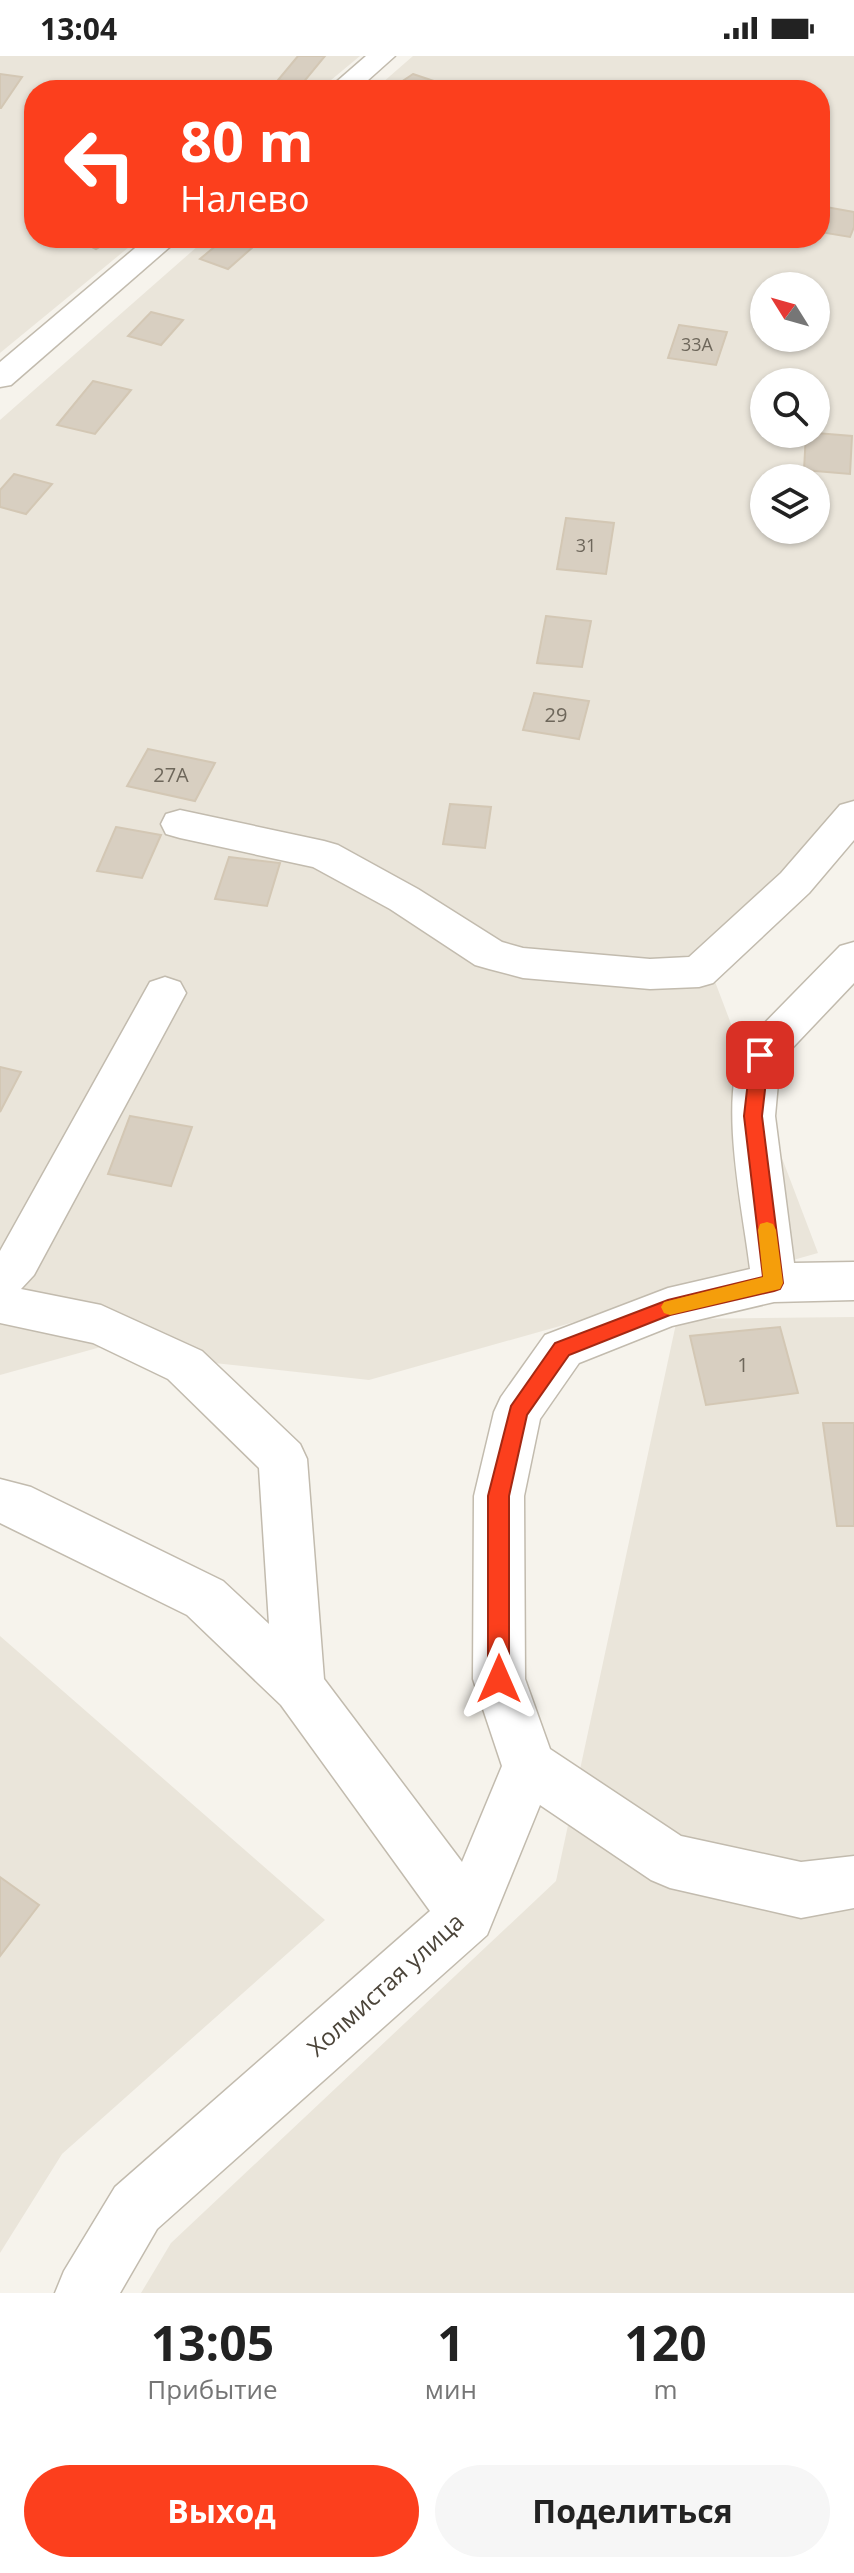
<!DOCTYPE html>
<html lang="ru">
<meta charset="utf-8">
<style>
:root{--surface:#fff;--page:#f6f6f6;--text:#222;--muted:#767676;--accent:#fc3f1d}
body{margin:0;font-family:"Open Sans",sans-serif;background:var(--page);color:var(--text);height:100vh;display:flex;flex-direction:column;font-size:30px;white-space:nowrap}
*{box-sizing:border-box;margin:0}
p{font-size:26px;color:var(--muted)}
.icon{flex:none;width:44px;height:44px;fill:none;stroke:currentColor;stroke-width:2;stroke-linecap:round;stroke-linejoin:round}
.map{position:relative;height:2237px;overflow:hidden}
.drawer{display:flex;flex-direction:column;background:var(--surface);flex:1}
.drawer>*{flex:none}
.top-card{position:absolute;left:24px;top:24px;width:806px;height:168px;border-radius:32px;box-shadow:0 2px 6px #0004;background:#fc3f1d;color:#fff;overflow:hidden}
.needle{width:52px;rotate:307deg}
.fabs{position:absolute;left:750px;top:216px;display:grid;gap:16px}
.fabs a{display:grid;place-items:center;width:80px;height:80px;border-radius:50%;background:var(--surface);box-shadow:0 2px 6px #0004;font-size:40px}
.pin{position:absolute;display:grid;place-items:center;width:68px;height:68px;color:#fff;margin:-34px;border-radius:16px;box-shadow:0 4px 12px #0006}
.me{position:absolute;width:88px;margin:-44px;rotate:0deg;stroke-linejoin:round;filter:drop-shadow(0 0 6px #0008)}
.turn{display:flex;align-items:center;gap:28px;height:168px;padding:0 24px;font-size:36px}
.turn .icon{width:104px;height:104px;stroke-width:2.5}
.turn b{display:block;font-size:56px;line-height:68px}
.eta{display:flex;justify-content:space-evenly;align-items:center;height:136px;text-align:center}
.eta b{font-size:48px;font-weight:700;line-height:56px}
.primary-button{display:flex;gap:16px;margin-top:auto;padding:16px 24px}
.primary-button a{flex:1;height:92px;border-radius:48px;background:var(--accent);color:#fff;font-size:32px;font-weight:700;line-height:92px;text-align:center}
.primary-button a+a{background:var(--page);color:var(--text)}
.status{display:flex;justify-content:space-between;align-items:center;height:56px;padding:0 40px;background:var(--surface);direction:ltr}
.status svg{height:22px;fill:currentColor}
.map>svg:first-child{display:block}
.residential{fill:#eae5da;fill-rule:evenodd}
.building{fill:#d8cfc1;stroke:#d3c7b4;stroke-width:2}
.lines{fill:none;stroke-linecap:round;stroke-linejoin:round}
.minor-casing{stroke:#c2bbae;stroke-width:3}
.minor{fill:#fff;fill-rule:evenodd}
.route{fill:#fc3f1d;stroke:#a42913;stroke-width:2}
.slow{fill:#f59e0b}
.labels{text-anchor:middle;stroke-width:6;stroke-linejoin:round;paint-order:stroke}
.far-number-label{font-size:18px;fill:#6e675b}
.number-label{font-size:20px;fill:#6e675b}
.street-label{font-size:24px;fill:#4b4439;stroke:#fff}
</style>
<div class="status"><b>13:04</b><svg viewBox="0 0 49 12"><path d="M0 12V9h3v3zM5 12V6h3v6zM10 12V3h3v9zM15 12V0h3v12zM26 1h20v11H26zM47 4h2v5h-2z"/></svg></div>
<div class="map">
<svg width="854" height="2237" viewBox="0 0 854 2237">
<rect width="100%" height="100%" fill="#f6f3ec"/>
<g class="residential">
<path d="M0 0H360L319 34H34V182H140L0 297Z"/>
<path d="M413 0H854V782L714 923 818 1197 369 1324 196 1305 144 1279 0 1319V364L207 182H820V34H374ZM764 230H816V282H764ZM764 326H816V378H764ZM764 422H816V474H764Z"/>
<path d="M854 1261V2237H141L171 2187 556 1825 677 1263Z"/>
<path d="M0 1580 325 1864 62 2098 0 2197Z"/>
</g>
<g class="building">
<path d="M298 0H325L302 28 278 24Z"/>
<path d="M0 18 22 21 1 52H0Z"/>
<path d="M413 18 440 27 430 34H389Z"/>
<path d="M826 151 854 156V171L850 181 820 176V166Z"/>
<path d="M74 182H114L96 193Z"/>
<path d="M225 182 253 191 228 213 200 203Z"/>
<path d="M151 256 183 264 161 289 128 280Z"/>
<path d="M679 269 727 276 716 309 668 302Z"/>
<path d="M93 325 131 334 95 378 57 369Z"/>
<path d="M816 377 852 380 850 418 804 414 806 378Z"/>
<path d="M14 418 52 428 26 458 0 451V434Z"/>
<path d="M566 462 614 467 606 518 557 513Z"/>
<path d="M546 560 591 565 582 611 537 607Z"/>
<path d="M534 637 589 645 579 683 523 674Z"/>
<path d="M148 693 215 707 195 745 127 730Z"/>
<path d="M450 748 491 751 485 792 443 788Z"/>
<path d="M116 771 161 779 142 822 97 815Z"/>
<path d="M229 801 280 807 267 850 215 843Z"/>
<path d="M0 1011 21 1016 0 1056Z"/>
<path d="M130 1060 192 1071 171 1130 108 1118Z"/>
<path d="M780 1271 798 1337 706 1349 690 1280Z"/>
<path d="M823 1367H854V1470H837Z"/>
<path d="M0 1821 39 1849 0 1900Z"/>
</g>
<g class="lines">
<defs>
<g id="minor">
<path d="M366 0H395L357 34H327Z"/>
<path d="M147 182H180L11 329 0 331V306Z"/>
<path d="M854 745V784L809 837 713 927 699 931 650 933 523 922 489 913 475 909 390 853 313 811 180 782 166 778 161 768 166 758 180 754 324 785 338 789 418 833 502 886 523 892 650 903 689 901 781 817 840 749Z"/>
<path d="M854 886V927L780 1005 775 1060 794 1207 854 1206V1244L774 1246 672 1270 579 1307 540 1363 524 1440 525 1623 550 1693 681 1780 801 1806 854 1800V1852L801 1862 670 1832 651 1824 540 1749 487 1879 157 2173 120 2237H55L64 2215 115 2131 430 1855 281 1649 187 1559 0 1467V1423L31 1431 223 1525 269 1568 259 1412 168 1323 93 1287 0 1267V1195L150 926 165 921 180 926 186 937 34 1219 21 1233 101 1249 202 1295 300 1388 307 1403 324 1623 462 1806 502 1710 473 1623 474 1440 494 1356 501 1341 545 1279 668 1232 750 1213C743 1154 717 1040 745 987L840 890Z"/>
</g>
</defs>
<use href="#minor" class="minor-casing"/>
<use href="#minor" class="minor"/>
</g>
<path class="route" d="M760 992 769 999 762 1060 783 1227 780 1233 774 1235 670 1259 569 1299 527 1359 509 1440V1623L506 1630 499 1633 491 1630 488 1623V1440L511 1350 555 1287 668 1244 763 1221 744 1060 751 999Z"/>
<path class="slow" d="M767 1166 773 1168 776 1174 783 1227 780 1233 670 1259 664 1257 661 1251 664 1246 763 1221 758 1174 760 1168Z"/>
<g class="labels">
<g class="far-number-label">
<text x="697" y="295">33А</text>
<text x="586" y="496">31</text>
</g>
<g class="number-label">
<text x="556" y="666">29</text>
<text x="171" y="726">27А</text>
<text x="743" y="1316">1</text>
</g>
<g class="street-label">
<text transform="translate(386 1929) rotate(-42)" y="8">Холмистая улица</text>
</g>
</g>
</svg>
<div class="fabs">
<a><svg class="needle" viewBox="-14 -14 28 28"><path d="M0-13l5 13h-10z" fill="#e53935"/><path d="M0 13l5-13h-10z" fill="#767676"/></svg></a>
<a><svg class="icon" aria-label="search" viewBox="0 0 24 24"><circle cx="10" cy="10" r="6"/><path d="M15 15l6 6"/></svg></a>
<a><svg class="icon" aria-label="layers" viewBox="0 0 24 24"><path d="M12 4l9 5-9 5-9-5zM3 14l9 5 9-5"/></svg></a>
</div>
<div class="pin" style="left:760px;top:999px;background:#d93025"><svg class="icon" aria-label="arrive" viewBox="0 0 24 24"><path d="M6 21V4h12l-3 4 3 4H6"/></svg></div>
<svg class="me" style="left:499px;top:1623px" viewBox="-20 -20 40 40"><path d="M0-17L14 15 0 8-14 15z" fill="#fc3f1d" stroke="#fff" stroke-width="4"/></svg>
<div class="top-card">
<div class="turn"><svg class="icon" aria-label="left" viewBox="0 0 24 24"><path d="M17 20v-9H6M10 6l-5 5 5 5"/></svg><div><b>80 m</b>Налево</div></div>
</div>
</div>
<section class="drawer">
<div class="eta">
<div><b>13:05</b><p>Прибытие</p></div>
<div><b>1</b><p>мин</p></div>
<div><b>120</b><p>m</p></div>
</div>
<div class="primary-button"><a>Выход</a><a>Поделиться</a></div>
</section>
